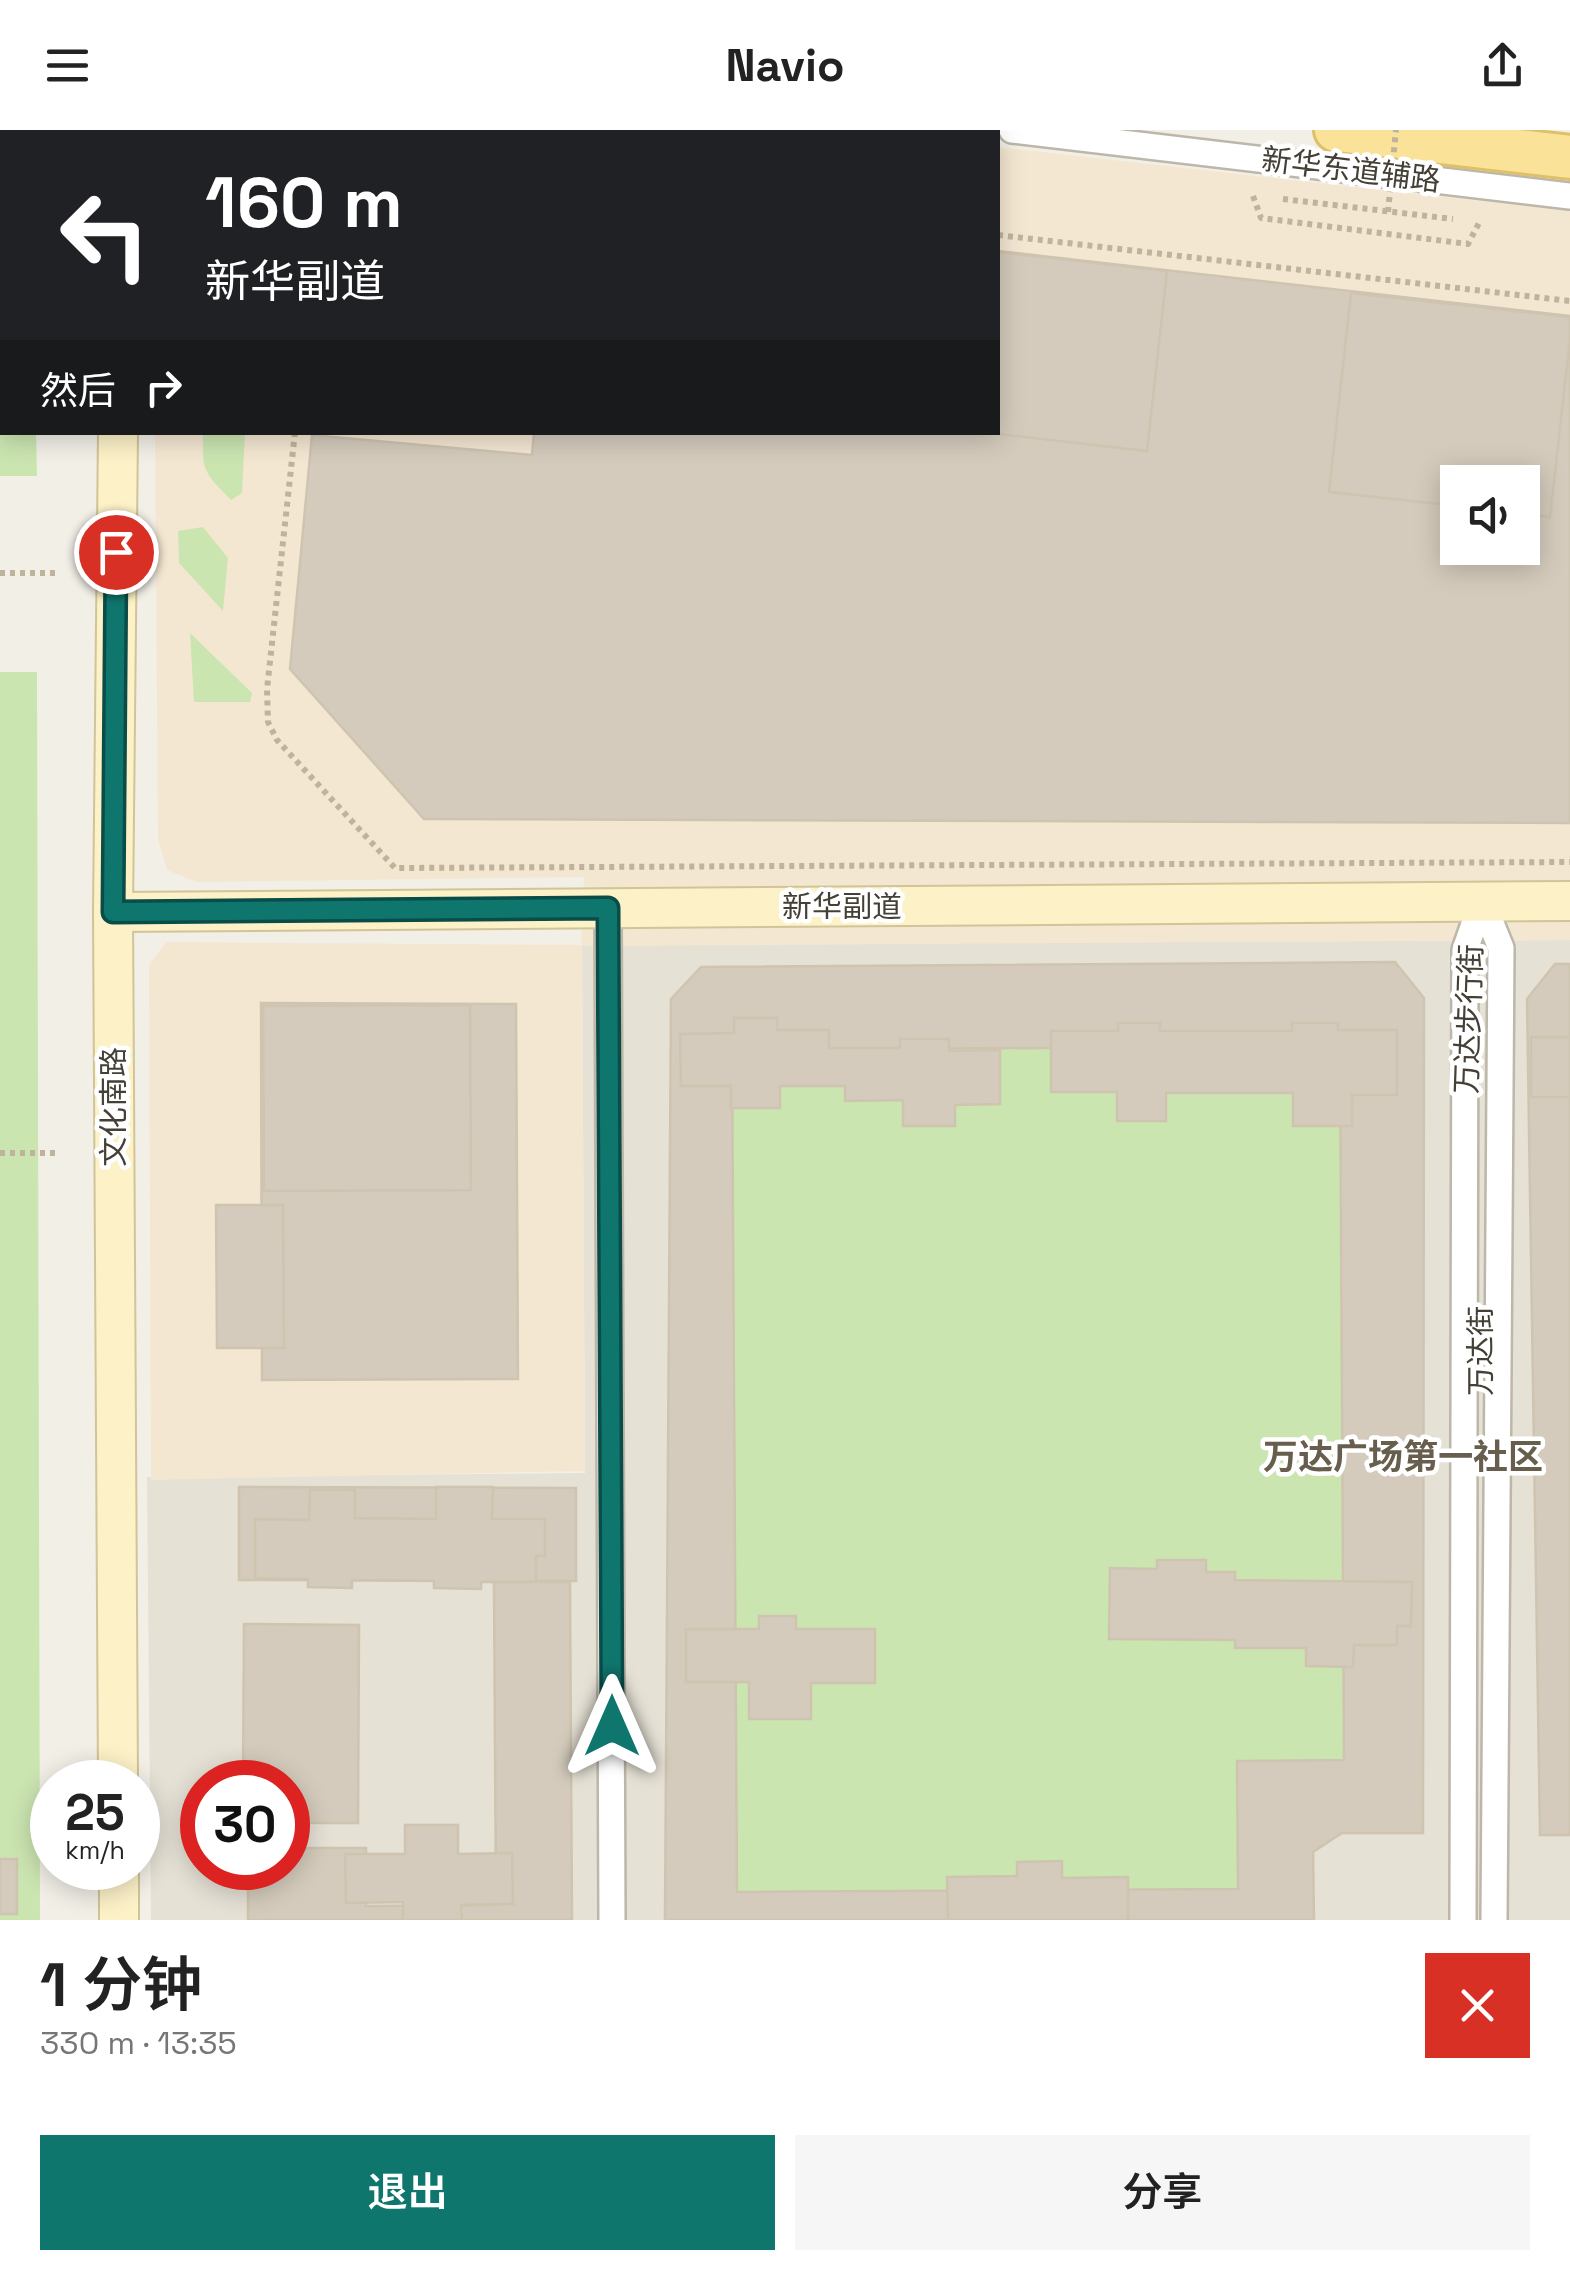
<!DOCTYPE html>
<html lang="zh">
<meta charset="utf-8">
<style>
:root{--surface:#fff;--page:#f6f6f6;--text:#222;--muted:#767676;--accent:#0f766e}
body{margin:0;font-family:"Space Grotesk","Noto Sans SC",sans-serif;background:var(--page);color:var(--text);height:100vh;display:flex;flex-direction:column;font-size:38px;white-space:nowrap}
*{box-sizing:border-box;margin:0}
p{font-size:32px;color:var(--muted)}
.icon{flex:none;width:55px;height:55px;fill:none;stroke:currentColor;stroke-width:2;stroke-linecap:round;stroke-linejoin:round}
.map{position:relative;height:1790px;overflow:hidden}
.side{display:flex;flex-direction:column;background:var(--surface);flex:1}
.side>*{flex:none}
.guide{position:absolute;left:0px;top:0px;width:1000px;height:305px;box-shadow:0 5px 25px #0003;background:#202124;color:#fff;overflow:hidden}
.tools{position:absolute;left:1440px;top:335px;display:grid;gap:20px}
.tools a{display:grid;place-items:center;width:100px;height:100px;border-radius:0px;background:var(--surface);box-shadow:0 5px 25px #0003;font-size:50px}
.speed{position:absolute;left:30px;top:1630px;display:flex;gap:20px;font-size:50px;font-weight:700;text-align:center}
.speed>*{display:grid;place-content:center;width:130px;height:130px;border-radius:50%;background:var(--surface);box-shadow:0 5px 25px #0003;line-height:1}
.speed small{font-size:25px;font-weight:400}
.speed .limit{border:15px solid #d22;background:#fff;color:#111}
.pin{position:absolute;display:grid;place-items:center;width:85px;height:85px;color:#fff;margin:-42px;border:5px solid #fff;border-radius:50%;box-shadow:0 2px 10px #0007}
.me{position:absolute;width:110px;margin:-55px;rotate:0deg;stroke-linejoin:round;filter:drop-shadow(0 0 8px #0008)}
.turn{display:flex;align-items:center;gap:35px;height:210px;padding:0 40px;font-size:45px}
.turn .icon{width:130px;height:130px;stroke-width:2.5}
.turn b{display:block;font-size:70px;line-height:85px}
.then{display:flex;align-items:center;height:95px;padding:0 40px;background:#0003;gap:20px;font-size:38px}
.round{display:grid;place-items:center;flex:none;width:105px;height:105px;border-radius:0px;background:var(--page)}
.summary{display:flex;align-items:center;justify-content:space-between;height:170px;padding:0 40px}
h1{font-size:60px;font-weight:600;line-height:75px}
.primary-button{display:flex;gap:20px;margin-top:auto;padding:20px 40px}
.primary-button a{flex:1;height:115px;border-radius:0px;background:var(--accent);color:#fff;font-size:40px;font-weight:600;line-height:115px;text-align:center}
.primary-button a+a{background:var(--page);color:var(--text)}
header{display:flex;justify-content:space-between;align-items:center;height:130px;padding:0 40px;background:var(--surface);font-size:45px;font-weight:600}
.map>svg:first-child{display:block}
.residential{fill:#e6e1d5;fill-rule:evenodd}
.commercial{fill:#f4e7d2;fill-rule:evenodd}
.green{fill:#cbe5b1}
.building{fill:#d4cbbc;stroke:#cec4b0;stroke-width:2.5;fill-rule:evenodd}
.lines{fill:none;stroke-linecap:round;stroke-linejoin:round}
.street-casing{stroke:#bdb7a9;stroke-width:30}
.secondary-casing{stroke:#d0c498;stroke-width:42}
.primary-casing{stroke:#dec069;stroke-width:48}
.path{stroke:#bfb49b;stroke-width:6;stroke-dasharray:5 5;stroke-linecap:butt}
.street{stroke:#fff;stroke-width:25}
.secondary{stroke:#fcf1c7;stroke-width:38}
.primary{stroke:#fae298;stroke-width:42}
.path-bridge{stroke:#bfb49b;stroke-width:6;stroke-dasharray:5 5;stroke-linecap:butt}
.route-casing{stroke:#0a4d48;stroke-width:25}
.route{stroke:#0f766e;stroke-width:18}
.labels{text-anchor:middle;stroke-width:9;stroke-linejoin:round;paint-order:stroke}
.street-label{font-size:30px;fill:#454036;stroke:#fff}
.quarter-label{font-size:35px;font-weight:bold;fill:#675e4e;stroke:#fff}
</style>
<header><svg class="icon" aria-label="menu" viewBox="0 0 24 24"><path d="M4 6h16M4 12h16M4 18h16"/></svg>Navio<svg class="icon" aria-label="share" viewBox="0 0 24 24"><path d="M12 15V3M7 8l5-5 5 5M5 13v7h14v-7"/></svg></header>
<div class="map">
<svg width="1570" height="1790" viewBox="0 0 1570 1790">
<rect width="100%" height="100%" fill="#f2efe7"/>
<path class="residential" d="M1570 810V1790H151L147 1347 585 1343 582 815ZM202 1652H288V1738H202Z"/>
<g class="commercial">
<path d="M186 0H850L872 2H184Z"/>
<path d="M998 17 1570 81V810L582 816 585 1341 151 1350 149 835 166 812 581 815 584 747 197 752 167 740 158 709 155 303 998 302ZM1458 352H1522V418H1458Z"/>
</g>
<g class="green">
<path d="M0 17 2 19V302L36 303 37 346H0Z"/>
<path d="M203 303H245L242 363 231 370C204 342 202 342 203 303Z"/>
<path d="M203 397 228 428 223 481 179 433 178 401Z"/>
<path d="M190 503 252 563 250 572H194Z"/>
<path d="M0 542H37L40 1790H0Z"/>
<path d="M1340 916 1344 1630 1237 1631 1238 1759 737 1762 732 920Z"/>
</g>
<g class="building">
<path d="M998 121 1570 186V693L424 689 290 539 312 305 532 325 534 302H998ZM1458 352H1522V418H1458Z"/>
<path d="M998 122 1167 141 1147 321 982 302H998Z"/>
<path d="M1351 163 1570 187V209L1550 387 1522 384V352H1458V376L1329 362Z"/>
<path d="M1395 832 1424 868 1423 1703H1342L1313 1722 1314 1790H665L671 869 701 837ZM1340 916 1344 1630 1237 1631 1238 1759 737 1762 732 920Z"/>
<path d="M1555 834H1570V1705H1540L1527 869Z"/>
<path d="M261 873 516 874 518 1249 262 1250Z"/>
<path d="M470 875 471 1060 264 1061 263 876Z"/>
<path d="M734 888H777V900H829V918H900V909H949V921L1000 920V974L955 975V996H903V970L845 971V956H780V978H731V956H681L680 904 734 903Z"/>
<path d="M1118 893H1160V901H1292V893H1338V900H1397V965H1352V996H1293V963H1166V991H1117V962H1051V901H1118Z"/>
<rect x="1531" y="907" width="39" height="60"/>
<path d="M216 1075H283L284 1218H217Z"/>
<path d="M239 1357 576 1358V1451L239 1450Z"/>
<path d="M436 1357H493L492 1389H545V1426H536V1452H481V1459L434 1458V1451L352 1450V1458L308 1457V1449L255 1448V1389L309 1390 310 1360H355V1388L436 1389Z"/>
<path d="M1157 1430H1206V1442H1235V1450L1412 1452 1411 1496H1397V1515H1354L1353 1537 1306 1536V1518H1235V1510L1109 1509 1110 1438 1157 1439Z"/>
<path d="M494 1452H570L572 1790H248V1738H288V1718H366V1776L496 1775Z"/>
<path d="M759 1486H796V1499H875V1553H811V1589H749V1552H686V1499H759Z"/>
<path d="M244 1494 359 1495 358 1693H288V1652H243Z"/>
<path d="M405 1695H458V1724L512 1723 513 1774 461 1775 462 1790H403V1772L346 1773 345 1724H405Z"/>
<rect x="0" y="1729" width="17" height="55"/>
<path d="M1062 1731V1748L1128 1747V1790H948L947 1747 1017 1746V1732Z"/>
</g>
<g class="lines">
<defs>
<g id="street">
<path d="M1012 0 1570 66"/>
<path d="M1482 771 1501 818 1494 1790"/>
<path d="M608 779 612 1790"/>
<path d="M1463 1790 1465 820 1482 771"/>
</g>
<g id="secondary">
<path d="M120 2V0"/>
<path d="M118 302 113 782 118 1652"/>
<path d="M113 782 1570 771"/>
<path d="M119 1738V1790"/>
</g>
<path id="primary" d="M1336 0 1570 27"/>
</defs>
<use href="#street" class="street-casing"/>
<use href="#secondary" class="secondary-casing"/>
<use href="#primary" class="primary-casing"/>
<g class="path">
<path d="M425 0 426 2"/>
<path d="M268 2H285"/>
<path d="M0 32 2 46"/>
<path d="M1253 66 1261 88 1468 114 1479 93"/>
<path d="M1283 69 1453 89"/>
<path d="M998 105 1570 171"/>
<path d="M0 170 2 52"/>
<path d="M295 302 267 559 268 592 277 610 395 738 1570 732"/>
<path d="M0 443H57"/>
<path d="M0 1023H55"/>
</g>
<use href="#street" class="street"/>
<use href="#secondary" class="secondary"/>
<use href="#primary" class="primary"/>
<path class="path-bridge" d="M1388 82 1396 0"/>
</g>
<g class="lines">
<defs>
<path id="route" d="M116 422 113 782 608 778 612 1596"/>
</defs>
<use href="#route" class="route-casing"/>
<use href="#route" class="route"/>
</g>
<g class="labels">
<g class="street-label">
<text transform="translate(1351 40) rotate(7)" y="10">新华东道辅路</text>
<text x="842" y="787">新华副道</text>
<text transform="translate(1469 889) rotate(-88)" y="10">万达步行街</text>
<text transform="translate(114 977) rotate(-90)" y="10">文化南路</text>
<text transform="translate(1481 1221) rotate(-90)" y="10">万达街</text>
</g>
<g class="quarter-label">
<text x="1403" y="1339">万达广场第一社区</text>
</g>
</g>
</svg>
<div class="tools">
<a><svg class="icon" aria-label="sound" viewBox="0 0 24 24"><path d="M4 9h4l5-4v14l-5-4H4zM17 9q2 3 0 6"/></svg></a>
</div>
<div class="speed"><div>25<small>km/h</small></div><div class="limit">30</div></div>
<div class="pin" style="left:116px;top:422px;background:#d93025"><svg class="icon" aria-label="arrive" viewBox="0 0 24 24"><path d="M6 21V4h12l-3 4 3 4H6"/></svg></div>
<svg class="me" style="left:612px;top:1596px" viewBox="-20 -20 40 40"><path d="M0-17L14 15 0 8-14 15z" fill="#0f766e" stroke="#fff" stroke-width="4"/></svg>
<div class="guide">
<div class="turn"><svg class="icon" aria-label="left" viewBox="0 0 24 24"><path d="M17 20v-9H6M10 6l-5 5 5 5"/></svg><div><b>160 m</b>新华副道</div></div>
<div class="then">然后<svg class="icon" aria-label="right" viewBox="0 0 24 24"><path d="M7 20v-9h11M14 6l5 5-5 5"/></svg></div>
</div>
</div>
<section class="side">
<div class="summary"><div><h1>1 分钟</h1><p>330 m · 13:35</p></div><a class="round" style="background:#d93025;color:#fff"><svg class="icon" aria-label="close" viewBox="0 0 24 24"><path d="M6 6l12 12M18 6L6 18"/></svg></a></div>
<div class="primary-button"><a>退出</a><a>分享</a></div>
</section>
